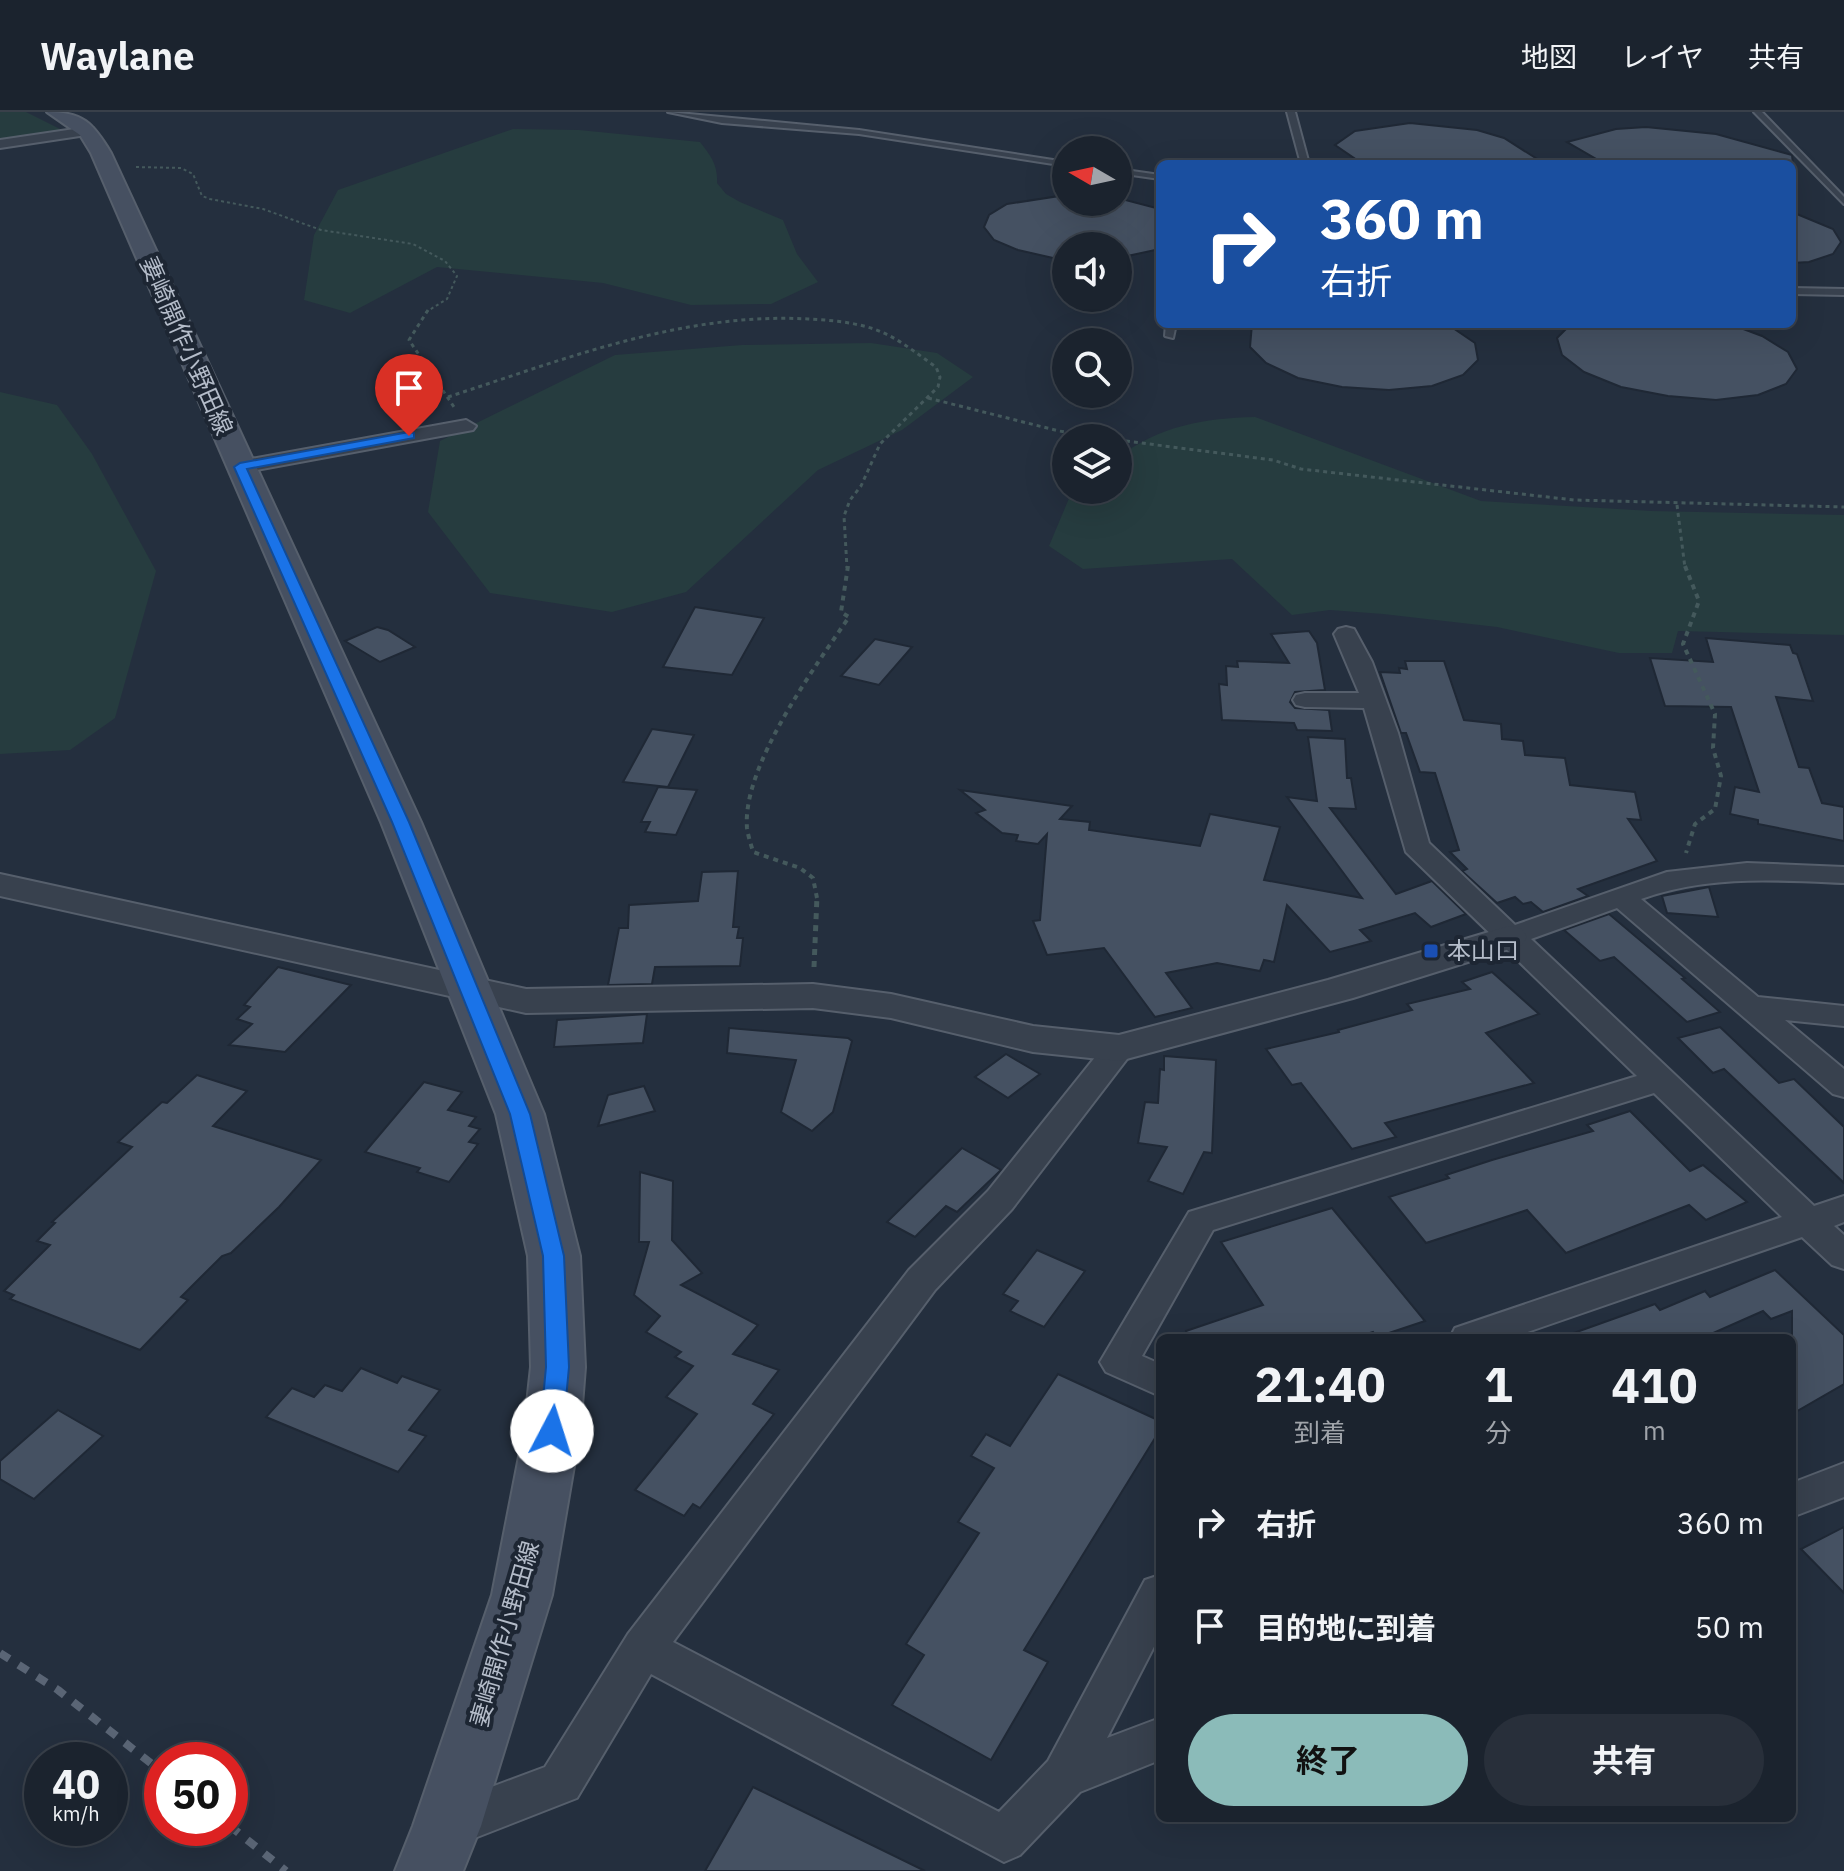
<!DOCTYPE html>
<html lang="ja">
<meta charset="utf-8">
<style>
:root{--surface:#1b232e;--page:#282f3a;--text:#f1f3f6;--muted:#a0a4aa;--line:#39404a;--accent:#8bbbb9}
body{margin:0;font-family:"IBM Plex Sans","Noto Sans JP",sans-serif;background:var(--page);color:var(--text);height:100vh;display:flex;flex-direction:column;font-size:30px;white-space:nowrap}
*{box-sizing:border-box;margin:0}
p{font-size:26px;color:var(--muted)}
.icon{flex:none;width:44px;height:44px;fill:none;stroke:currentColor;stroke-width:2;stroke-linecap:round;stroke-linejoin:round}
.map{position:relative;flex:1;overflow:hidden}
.panel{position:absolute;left:1156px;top:1222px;width:640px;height:488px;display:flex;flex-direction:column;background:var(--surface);border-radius:12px;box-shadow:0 8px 32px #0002,0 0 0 2px var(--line)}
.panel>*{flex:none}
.top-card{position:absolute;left:1156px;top:48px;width:640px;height:168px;border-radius:12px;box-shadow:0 8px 32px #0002,0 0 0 2px var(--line);background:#1a4fa0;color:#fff;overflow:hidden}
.needle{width:52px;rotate:279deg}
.buttons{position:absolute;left:1052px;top:24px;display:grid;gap:16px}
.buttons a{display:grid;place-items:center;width:80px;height:80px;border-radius:50%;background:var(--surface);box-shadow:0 8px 32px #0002,0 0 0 2px var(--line);font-size:40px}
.speed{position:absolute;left:24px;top:1630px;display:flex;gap:16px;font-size:40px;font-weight:700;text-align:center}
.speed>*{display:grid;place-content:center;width:104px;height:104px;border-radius:50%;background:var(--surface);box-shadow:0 8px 32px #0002,0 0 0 2px var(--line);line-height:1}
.speed small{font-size:20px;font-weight:400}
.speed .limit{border:12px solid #d22;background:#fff;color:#111}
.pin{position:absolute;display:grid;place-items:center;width:68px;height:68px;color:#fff;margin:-82px -34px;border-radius:50% 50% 50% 0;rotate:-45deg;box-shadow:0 0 8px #0007}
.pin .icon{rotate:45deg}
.me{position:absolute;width:88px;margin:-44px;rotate:5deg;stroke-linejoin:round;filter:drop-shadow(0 0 6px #0008)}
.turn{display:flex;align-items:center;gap:28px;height:168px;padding:0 32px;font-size:36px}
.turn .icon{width:104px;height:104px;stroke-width:2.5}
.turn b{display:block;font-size:56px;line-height:68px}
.eta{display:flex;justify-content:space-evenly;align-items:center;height:136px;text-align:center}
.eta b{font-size:48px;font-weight:700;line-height:56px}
.action{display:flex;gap:16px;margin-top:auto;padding:16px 32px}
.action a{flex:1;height:92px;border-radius:48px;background:var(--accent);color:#111;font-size:32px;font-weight:700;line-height:92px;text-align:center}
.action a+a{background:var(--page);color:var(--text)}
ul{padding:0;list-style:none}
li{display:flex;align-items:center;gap:24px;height:104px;padding:0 32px}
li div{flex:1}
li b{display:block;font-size:30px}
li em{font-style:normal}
header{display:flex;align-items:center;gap:48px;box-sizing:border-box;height:112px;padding:0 40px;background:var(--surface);border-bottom:2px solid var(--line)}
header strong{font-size:38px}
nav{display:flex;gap:44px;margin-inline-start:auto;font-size:28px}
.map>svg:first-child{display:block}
.green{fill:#263c3f}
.building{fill:#455162;stroke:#1f2835;stroke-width:2}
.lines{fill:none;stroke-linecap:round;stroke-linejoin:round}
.service-casing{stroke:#565f6c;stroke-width:4}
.minor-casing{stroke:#565f6c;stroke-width:4}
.tertiary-casing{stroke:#565f6c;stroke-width:4}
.secondary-casing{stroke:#565f6c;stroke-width:4}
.path-far3{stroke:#44595c;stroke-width:2;stroke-dasharray:3 3;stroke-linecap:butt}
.path-far2{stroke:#44595c;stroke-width:3;stroke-dasharray:4 4;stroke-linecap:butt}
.path-far1{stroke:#44595c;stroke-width:4;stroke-dasharray:5 5;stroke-linecap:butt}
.path{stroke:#44595c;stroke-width:5;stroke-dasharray:6 6;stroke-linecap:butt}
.service{fill:#38414e;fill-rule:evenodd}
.minor{fill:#38414e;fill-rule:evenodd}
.tertiary{fill:#38414e;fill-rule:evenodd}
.secondary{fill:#465061;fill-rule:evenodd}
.rail{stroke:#5a6575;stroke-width:8;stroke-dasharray:11 11;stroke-linecap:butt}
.route{fill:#1a73e8;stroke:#114b97;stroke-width:2}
.transit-dot{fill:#1a4fb4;stroke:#1d2633;stroke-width:3}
.labels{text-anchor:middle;stroke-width:8;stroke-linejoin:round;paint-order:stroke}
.street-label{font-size:24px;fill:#b4bcc9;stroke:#1d2633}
.poi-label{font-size:24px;fill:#b4bcc9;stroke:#1d2633;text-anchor:start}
</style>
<header>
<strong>Waylane</strong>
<nav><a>地図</a><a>レイヤ</a><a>共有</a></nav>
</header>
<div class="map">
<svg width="1844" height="1759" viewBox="0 0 1844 1759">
<rect width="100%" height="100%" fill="#242f3e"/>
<g class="green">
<path d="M0 0H26L62 18 0 30Z"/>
<path d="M513 17 579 18 700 30C711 44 718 53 717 71L726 82 740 90 783 108 797 142 818 170 771 192 691 193 603 171 437 155 350 201 304 188 314 123 338 78Z"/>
<path d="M871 231 937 241 973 265 902 318 818 358 686 480 612 500 490 481 428 400 440 329 615 243 742 233Z"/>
<path d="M0 280 57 293 92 342 156 459 115 606 70 638 0 642Z"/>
<path d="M1255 305 1481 389 1652 399 1844 403V523L1678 519 1672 541H1619L1497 515 1383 502 1330 498 1292 503 1232 447 1083 457 1049 434 1070 384 1078 378H1118V346C1158 314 1205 306 1255 305Z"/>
</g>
<g class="building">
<path d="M1410 11 1477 18 1504 26 1545 52H1367L1357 48 1335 33 1355 19Z"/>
<path d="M1646 15 1716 22 1792 43 1793 52H1605L1567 30 1616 17Z"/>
<path d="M1066 83V90H1118V86L1160 97V137L1118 146V134H1066V146H1053L1018 138 994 128 984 115 989 103 1007 92Z"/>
<path d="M1792 100 1833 117 1841 130 1833 142 1809 150 1792 151Z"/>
<path d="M1252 212H1447L1475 231 1478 248 1463 263 1432 274 1389 278 1342 275 1298 266 1266 251 1250 235Z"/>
<path d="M1571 212H1730L1762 224 1788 240 1797 257 1786 272 1758 283 1716 288 1668 284 1621 275 1584 260 1562 243 1557 226Z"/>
<path d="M695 495 764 506 732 563 663 555Z"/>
<path d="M377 515 388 518 415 535 380 550 345 529Z"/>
<path d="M1309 519 1317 531 1325 578 1295 580 1290 590 1295 596 1329 598 1332 619 1297 618 1294 611 1222 608 1219 572 1227 573 1226 554 1238 555 1237 549 1289 551 1271 522Z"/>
<path d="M1706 526 1790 533 1793 541 1797 542 1813 589 1776 585 1799 655 1809 656 1822 691 1844 695V729L1758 712V708L1730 702 1735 675 1759 680 1731 595 1665 594 1650 546 1713 550Z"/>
<path d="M875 527 912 535 879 573 841 564Z"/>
<path d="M1405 549H1444L1464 608 1501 612 1502 627 1523 629 1525 643 1565 646 1570 673 1635 680 1641 708 1628 707 1657 749 1578 777 1588 784 1543 800 1531 790 1523 792 1515 785 1497 791 1462 759 1467 757 1450 740 1459 738 1435 661 1420 660 1406 621H1401L1380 560 1400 561 1399 556 1407 557Z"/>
<path d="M652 617 694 623 668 675 623 670Z"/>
<path d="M1308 625 1345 627 1347 666H1351L1356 697 1330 696 1396 782 1432 769 1466 802 1431 815 1415 801 1360 818 1371 829 1330 840 1287 793 1274 850 1264 848 1260 859 1217 851 1166 861 1192 896 1155 905 1104 836 1047 843 1033 809 1040 808 1047 722 1038 732 1016 729 1018 723 1002 721 976 701 985 698 960 678 1072 694 1060 707 1090 710 1089 718 1200 734 1210 702 1280 715 1264 768 1362 786 1287 685 1317 689Z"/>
<path d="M658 675 697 678 676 723 645 720 650 710H641Z"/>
<path d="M738 759 733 815H739L737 826H743L740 854 655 855 652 872 608 873 619 816H628L629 793 698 789 702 760Z"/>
<path d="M1709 775 1718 805 1667 801 1662 784Z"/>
<path d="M1609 802 1685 866 1682 867 1720 900 1687 910 1614 845 1600 849 1564 818Z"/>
<path d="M278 855 351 873 285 940 229 933 252 912 237 907 250 895 244 893Z"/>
<path d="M1492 860 1539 902 1486 921 1534 971 1385 1011 1396 1025 1352 1037 1301 971 1292 973 1266 937 1339 920 1338 918 1412 898 1407 892 1470 877 1462 870Z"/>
<path d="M647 902 643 931 554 935 557 908Z"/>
<path d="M1720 915 1779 971 1794 967 1844 1015V1071L1724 957 1713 961 1678 926Z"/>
<path d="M729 916 848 926 852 929 833 1000 812 1019 781 1000 796 948 727 941Z"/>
<path d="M1006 942 1040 962 1008 986 975 965Z"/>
<path d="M1164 944 1216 948 1212 1041 1204 1040 1183 1082 1148 1069 1167 1035 1138 1031 1145 990 1158 991 1160 957 1164 958Z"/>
<path d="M197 963 247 979 213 1014 321 1048 279 1095 231 1141 222 1144 181 1185 188 1188 140 1238 10 1187 14 1183 4 1179 50 1133 37 1129 55 1111 52 1110 132 1035 118 1030 162 990 167 991Z"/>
<path d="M424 970 462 980 448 998 476 1005 469 1014 480 1017 469 1030 478 1032 449 1070 417 1060 420 1056 365 1040Z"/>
<path d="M644 974 655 999 598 1014 608 983Z"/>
<path d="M1630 999 1690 1059 1703 1053 1747 1090 1706 1108 1689 1093 1566 1141 1527 1098 1426 1131 1389 1085 1449 1066 1446 1063 1492 1048 1593 1019 1587 1013Z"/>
<path d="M962 1036 1001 1058 957 1100 946 1094 915 1125 887 1110Z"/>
<path d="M640 1060 673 1069 672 1128 702 1161 681 1173 758 1213 733 1242 779 1258 753 1292 774 1302 700 1396 693 1392 684 1404 635 1378 697 1302 666 1285 693 1254 675 1245 681 1240 646 1220 660 1204 634 1183 649 1130H639Z"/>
<path d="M1332 1096 1425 1209 1377 1225 1373 1220 1355 1226H1187L1186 1219 1263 1193 1221 1130Z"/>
<path d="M1037 1138 1085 1159 1044 1215 1010 1199 1018 1189 1003 1182Z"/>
<path d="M1775 1158 1844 1223V1272L1792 1302V1199L1771 1207 1763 1199 1702 1226H1571V1222L1655 1192 1660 1198 1705 1179 1710 1185Z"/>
<path d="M361 1256 397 1271 402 1264 440 1278 409 1318 426 1324 398 1360 266 1305 292 1276 314 1285 325 1273 342 1279Z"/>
<path d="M1058 1262 1160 1309V1318L1024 1538 1048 1550 991 1648 892 1593 924 1543 906 1532 979 1421 958 1410 994 1356 971 1344 986 1322 1010 1334Z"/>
<path d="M58 1298 103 1324 34 1387 0 1367V1349Z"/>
<path d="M1844 1415V1481L1801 1437Z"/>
<path d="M753 1675 925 1759H705Z"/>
</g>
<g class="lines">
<defs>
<g id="service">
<path d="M668 0 859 18 1066 50V54L859 22 722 11Z"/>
<path d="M1287 0H1295L1309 52H1301Z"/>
<path d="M1754 0H1762L1844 85V92Z"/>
<path d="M1118 57 1160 63V67L1118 61Z"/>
<path d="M1792 176 1844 177V183L1792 182Z"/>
<path d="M1166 212H1176L1173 226 1165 224Z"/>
</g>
<g id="minor">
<path d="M88 15 93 16V22L0 36V28Z"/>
<path d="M466 308 476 314 473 318 240 361 230 355 240 349Z"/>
<path d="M1346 515 1354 517 1372 550 1398 621 1429 731 1515 813 1667 760 1747 751 1844 755V771C1775 768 1707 763 1641 787L1758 885 1844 894V914L1785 908 1844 957V985L1833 982 1617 796 1531 827 1814 1094 1844 1084V1110L1834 1114 1844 1123V1157L1832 1153 1802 1125 1510 1226H1450L1455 1216 1782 1105 1654 981 1213 1118 1142 1244 1160 1252V1284L1106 1260 1100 1250 1189 1100 1637 964 1406 740 1364 596 1305 595 1296 593 1293 588 1296 583 1305 581H1359L1334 522 1338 517Z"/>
<path d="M1119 926 1130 929 1135 936 1130 943 1012 1097 935 1178 673 1530 999 1700 1048 1649 1145 1468 1160 1463V1523L1107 1626 1160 1606V1648L1080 1680 1020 1743 1004 1750 651 1562 577 1686 449 1736 433 1729 426 1713 433 1697 545 1655 628 1522 909 1158 988 1079 1108 929Z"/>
<path d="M1844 1351V1385L1792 1405V1371Z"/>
</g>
<path id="tertiary" d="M0 762 526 877 813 872 891 882 1033 914 1119 923 1328 868 1509 814 1522 817 1527 825 1522 833 1353 886 1119 949 1033 940 891 906 813 896 526 901 0 784Z"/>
<path id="secondary" d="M47 0C83 0 93 11 111 41L421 710 544 1002 580 1144 585 1255 580 1319 552 1483 481 1714 463 1759H395L413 1714 492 1483 524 1319 531 1255 528 1144 496 1002 381 710 91 41 80 23Z"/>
</defs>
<use href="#service" class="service-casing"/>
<use href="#minor" class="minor-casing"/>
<use href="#tertiary" class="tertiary-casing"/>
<use href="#secondary" class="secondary-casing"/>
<path class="path-far3" d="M136 55 181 56 193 62 202 84 210 87 263 97 321 118 413 132 445 149 457 164 447 187 426 200"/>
<g class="path-far2">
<path d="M428 198 409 228 454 295"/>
<path d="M448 285C565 247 683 200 808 207 830 208 853 210 874 217 897 225 916 241 936 255L940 265 938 275 880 332 861 374 850 388 844 404 847 456"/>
<path d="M928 286 1059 319 1106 326"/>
<path d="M1118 328 1273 348 1301 357 1574 388 1844 395"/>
<path d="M1677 393 1685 456"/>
</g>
<g class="path-far1">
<path d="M1685 454 1699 489 1683 532 1715 602 1713 636 1721 664 1715 697 1695 712 1686 741"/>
<path d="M817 786 813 766 800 756 753 740C751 732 748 724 747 716 742 654 815 555 849 505L841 500 848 454"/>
</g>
<path class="path" d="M814 855 817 784"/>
<use href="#service" class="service"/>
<use href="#minor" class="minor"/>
<use href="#tertiary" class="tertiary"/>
<use href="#secondary" class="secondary"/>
<g class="rail">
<path d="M0 1541 58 1578 162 1660"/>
<path d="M230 1714 286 1759"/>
</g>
</g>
<path class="route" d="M409 320 414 321V326L247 357 409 710 530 1002 564 1144 569 1255 563 1319 560 1326 552 1329 544 1326 540 1319 546 1255 543 1144 510 1002 392 710 234 355 240 351Z"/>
<rect class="transit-dot" x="1423" y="831" width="16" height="16" rx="4"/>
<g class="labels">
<g class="street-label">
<text transform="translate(186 234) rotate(66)" y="8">妻崎開作小野田線</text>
<text transform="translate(505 1522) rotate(-74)" y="8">妻崎開作小野田線</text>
</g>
<g class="poi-label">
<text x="1447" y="847">本山口</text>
</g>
</g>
</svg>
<div class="buttons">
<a><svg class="needle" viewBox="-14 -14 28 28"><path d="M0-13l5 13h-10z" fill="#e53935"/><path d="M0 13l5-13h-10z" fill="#a0a4aa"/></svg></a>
<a><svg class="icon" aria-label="sound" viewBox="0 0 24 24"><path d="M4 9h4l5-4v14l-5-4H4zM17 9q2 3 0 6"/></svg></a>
<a><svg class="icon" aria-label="search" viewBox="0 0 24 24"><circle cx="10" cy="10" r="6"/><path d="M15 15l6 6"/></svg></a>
<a><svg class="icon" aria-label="layers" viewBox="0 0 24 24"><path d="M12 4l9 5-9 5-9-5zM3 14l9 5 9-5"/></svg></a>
</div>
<div class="speed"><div>40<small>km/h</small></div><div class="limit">50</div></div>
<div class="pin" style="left:409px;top:324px;background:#d93025"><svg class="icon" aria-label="arrive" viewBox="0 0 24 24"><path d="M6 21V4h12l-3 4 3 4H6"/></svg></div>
<svg class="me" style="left:552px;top:1319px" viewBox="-20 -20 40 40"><circle r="19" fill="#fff"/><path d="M0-13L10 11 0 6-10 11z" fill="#1a73e8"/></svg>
<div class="top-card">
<div class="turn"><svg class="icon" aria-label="right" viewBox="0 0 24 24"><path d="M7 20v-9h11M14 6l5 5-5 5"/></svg><div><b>360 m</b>右折</div></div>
</div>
<section class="panel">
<div class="eta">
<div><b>21:40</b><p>到着</p></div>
<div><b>1</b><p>分</p></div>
<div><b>410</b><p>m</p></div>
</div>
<ul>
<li><svg class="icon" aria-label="right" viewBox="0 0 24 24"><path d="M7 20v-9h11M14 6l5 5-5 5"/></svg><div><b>右折</b></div><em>360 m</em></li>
<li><svg class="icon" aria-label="arrive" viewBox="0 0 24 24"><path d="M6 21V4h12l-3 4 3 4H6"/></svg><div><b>目的地に到着</b></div><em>50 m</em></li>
</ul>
<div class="action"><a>終了</a><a>共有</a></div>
</section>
</div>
